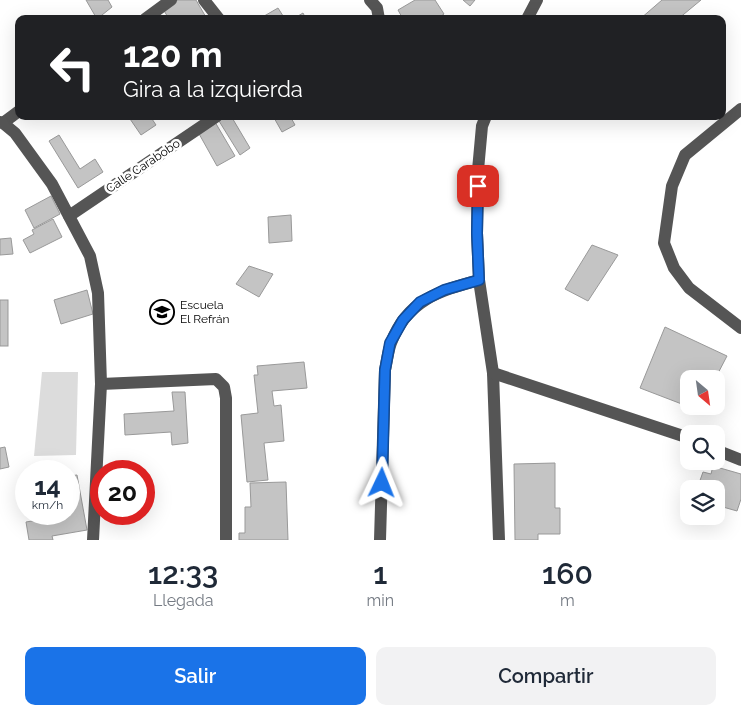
<!DOCTYPE html>
<html lang="es">
<meta charset="utf-8">
<style>
:root{--surface:#fff;--page:#f2f2f3;--text:#1f2937;--muted:#747a83;--accent:#1a73e8}
body{margin:0;font-family:Raleway,sans-serif;background:var(--page);color:var(--text);height:100vh;display:flex;flex-direction:column;font-size:19px;white-space:nowrap}
*{box-sizing:border-box;margin:0}
p{font-size:16px;color:var(--muted)}
.icon{flex:none;width:28px;height:28px;fill:none;stroke:currentColor;stroke-width:2;stroke-linecap:round;stroke-linejoin:round}
.map{position:relative;height:540px;overflow:hidden}
.panel{display:flex;flex-direction:column;background:var(--surface);flex:1}
.panel>*{flex:none}
.guide{position:absolute;left:15px;top:15px;width:711px;height:105px;border-radius:10px;box-shadow:0 5px 20px #0002;background:#202124;color:#fff;overflow:hidden}
.needle{width:32px;rotate:151deg}
.buttons{position:absolute;left:680px;top:370px;display:grid;gap:10px}
.buttons a{display:grid;place-items:center;width:45px;height:45px;border-radius:10px;background:var(--surface);box-shadow:0 5px 20px #0002;font-size:25px}
.speed{position:absolute;left:15px;top:460px;display:flex;gap:10px;font-size:25px;font-weight:700;text-align:center}
.speed>*{display:grid;place-content:center;width:65px;height:65px;border-radius:50%;background:var(--surface);box-shadow:0 5px 20px #0002;line-height:1}
.speed small{font-size:12px;font-weight:400}
.speed .limit{border:8px solid #d22;background:#fff;color:#111}
.pin{position:absolute;display:grid;place-items:center;width:42px;height:42px;color:#fff;margin:-21px;border-radius:10px;box-shadow:0 2px 8px #0006}
.me{position:absolute;width:55px;margin:-28px;rotate:2deg;stroke-linejoin:round;filter:drop-shadow(0 0 4px #0008)}
.turn{display:flex;align-items:center;gap:18px;height:105px;padding:0 25px;font-size:22px}
.turn .icon{width:65px;height:65px;stroke-width:2.5}
.turn b{display:block;font-size:35px;line-height:42px}
.eta{display:flex;justify-content:space-evenly;align-items:center;height:85px;text-align:center}
.eta b{font-size:30px;font-weight:600;line-height:35px}
.cta{display:flex;gap:10px;margin-top:auto;padding:10px 25px}
.cta a{flex:1;height:58px;border-radius:10px;background:var(--accent);color:#fff;font-size:20px;font-weight:600;line-height:58px;text-align:center}
.cta a+a{background:var(--page);color:var(--text)}
.map>svg:first-child{display:block}
.green{fill:#dcdcdc}
.building{fill:#c4c4c4;stroke:#999}
.lines{fill:none;stroke-linecap:round;stroke-linejoin:round}
.minor{stroke:#555;stroke-width:12}
.route-casing{stroke:#114b97;stroke-width:12}
.route{stroke:#1a73e8;stroke-width:9}
.labels{text-anchor:middle;stroke-width:5;stroke-linejoin:round;paint-order:stroke}
.street-label{font-size:12px;fill:#000;stroke:#fff}
.poi-label{font-size:12px;fill:#000;stroke:#fff;text-anchor:start}
</style>
<div class="map">
<svg width="741" height="540" viewBox="0 0 741 540">
<rect width="100%" height="100%" fill="#fff"/>
<path class="green" d="M42 372H78L76 455 34 456Z"/>
<g class="building">
<path d="M86 0H108L112 7 97 19Z"/>
<path d="M178 0H196L207 19H169L163 9Z"/>
<path d="M415 0H435L444 14 437 19H403L398 10Z"/>
<path d="M463 0H475L470 6Z"/>
<path d="M662 0H701L678 19H640Z"/>
<path d="M278 8 285 19H259Z"/>
<path d="M303 13 306 19H293Z"/>
<path d="M128 116H150L156 125 141 135Z"/>
<path d="M226 116H231L250 148 240 155 219 121Z"/>
<path d="M273 116H290L295 125 282 132Z"/>
<path d="M215 122 235 156 217 166 198 132Z"/>
<path d="M59 135 80 169 95 159 103 172 78 188 49 141Z"/>
<path d="M51 196 60 214 34 228 25 210Z"/>
<path d="M291 215 292 241 269 243 268 217Z"/>
<path d="M53 219 62 237 30 253 23 240 34 234 32 230Z"/>
<path d="M11 238 13 254 0 255V239Z"/>
<path d="M592 245 618 255 588 301 565 289Z"/>
<path d="M249 266 273 274 259 297 236 284Z"/>
<path d="M87 290 93 314 61 324 54 300Z"/>
<rect x="0" y="300" width="8" height="46"/>
<path d="M665 327 727 356 715 379H689V406H702L700 411 640 388Z"/>
<path d="M304 362 307 388 272 391 274 406 281 405 284 441 264 443 268 480 247 482 241 415 258 413 254 375H258L257 366Z"/>
<path d="M172 392H185L188 443 172 445 171 432 125 435 124 414 174 411Z"/>
<path d="M5 447 9 467 0 469V448Z"/>
<path d="M555 463V508H560V534H538V540H515L514 464Z"/>
<path d="M713 466 741 474V499L737 511 716 505V489H697L703 472 711 474Z"/>
<path d="M77 475 87 530 52 536 53 540H29L26 522 38 520 37 514H69V476Z"/>
<path d="M286 482 288 540H239V533H245V507H251L250 483Z"/>
</g>
<g class="lines">
<g class="minor">
<path d="M204 0 219 19"/>
<path d="M370 0 377 8 379 19"/>
<path d="M145 19 171 0"/>
<path d="M527 19 537 0"/>
<path d="M741 109 685 155 672 186 664 243 674 268 689 288 741 328"/>
<path d="M486 116 482 126 478 170 477 233 479 280 493 373 499 540"/>
<path d="M0 122 3 123 19 111"/>
<path d="M3 123 15 133 52 184 90 256 98 293 101 384 93 540"/>
<path d="M69 216 217 116"/>
<path d="M493 373 689 438"/>
<path d="M101 384 216 379 224 387 226 398V540"/>
<path d="M716 450 741 460"/>
<path d="M380 540 385 370C387 361 388 351 391 343 407 300 439 291 479 280"/>
</g>
</g>
<g class="lines">
<defs>
<path id="route" d="M382 483 385 370 390 343 403 320 420 302 444 290 479 280 477 233 478 186"/>
</defs>
<use href="#route" class="route-casing"/>
<use href="#route" class="route"/>
</g>
<defs>
<symbol id="school-ring" viewBox="-11 -11 22 22"><circle r="9.5" fill="#fff" stroke="#000" stroke-width="1.5"/><path d="M0-5L7-2L0 1L-7-2ZM-4 1L0 2.5L4 1V4Q0 6-4 4Z" fill="#000"/></symbol>
</defs>
<g fill-rule="evenodd">
<use href="#school-ring" x="148" y="298" width="28" height="28"/>
</g>
<g class="labels">
<g class="street-label">
<text transform="translate(143 166) rotate(-34)" y="4">Calle Carabobo</text>
</g>
<g class="poi-label">
<text x="180" y="309">Escuela<tspan x="180" dy="14">El Refrán</tspan></text>
</g>
</g>
</svg>
<div class="buttons">
<a><svg class="needle" viewBox="-14 -14 28 28"><path d="M0-13l5 13h-10z" fill="#e53935"/><path d="M0 13l5-13h-10z" fill="#747a83"/></svg></a>
<a><svg class="icon" aria-label="search" viewBox="0 0 24 24"><circle cx="10" cy="10" r="6"/><path d="M15 15l6 6"/></svg></a>
<a><svg class="icon" aria-label="layers" viewBox="0 0 24 24"><path d="M12 4l9 5-9 5-9-5zM3 14l9 5 9-5"/></svg></a>
</div>
<div class="speed"><div>14<small>km/h</small></div><div class="limit">20</div></div>
<div class="pin" style="left:478px;top:186px;background:#d93025"><svg class="icon" aria-label="arrive" viewBox="0 0 24 24"><path d="M6 21V4h12l-3 4 3 4H6"/></svg></div>
<svg class="me" style="left:382px;top:483px" viewBox="-20 -20 40 40"><path d="M0-17L14 15 0 8-14 15z" fill="#1a73e8" stroke="#fff" stroke-width="4"/></svg>
<div class="guide">
<div class="turn"><svg class="icon" aria-label="left" viewBox="0 0 24 24"><path d="M17 20v-9H6M10 6l-5 5 5 5"/></svg><div><b>120 m</b>Gira a la izquierda</div></div>
</div>
</div>
<section class="panel">
<div class="eta">
<div><b>12:33</b><p>Llegada</p></div>
<div><b>1</b><p>min</p></div>
<div><b>160</b><p>m</p></div>
</div>
<div class="cta"><a>Salir</a><a>Compartir</a></div>
</section>
